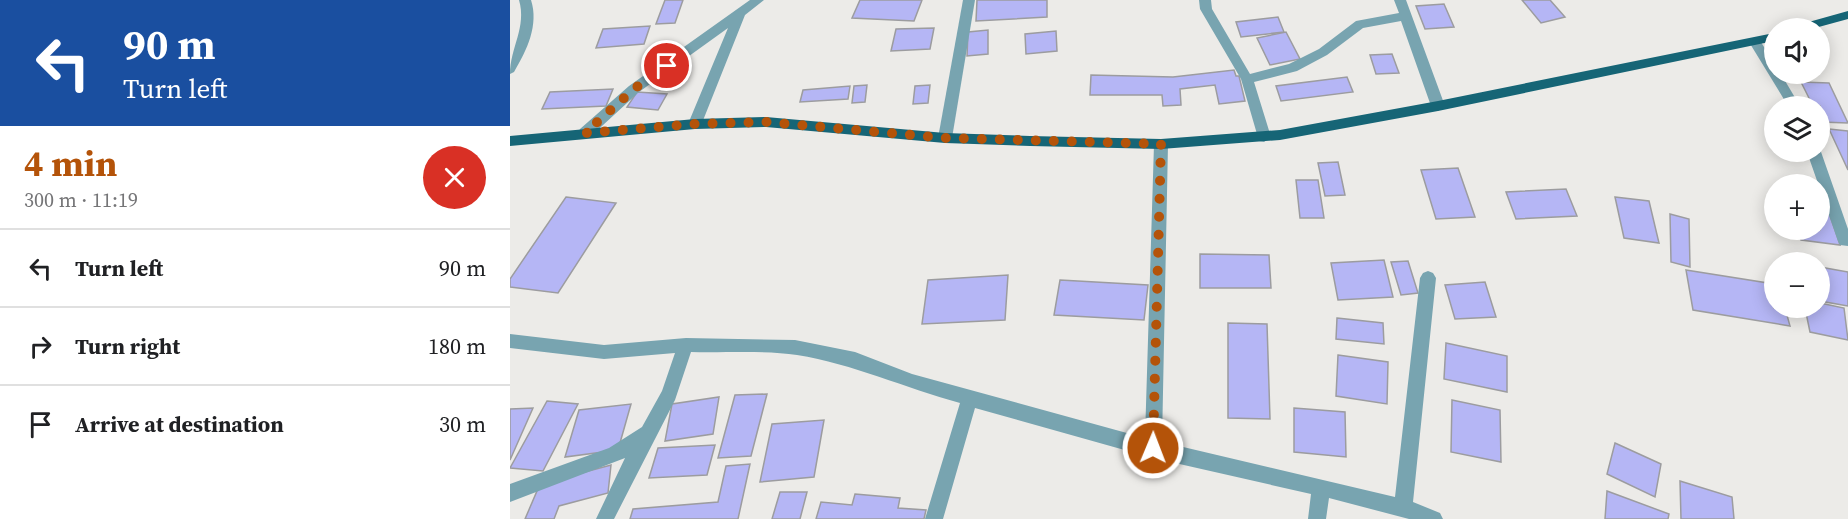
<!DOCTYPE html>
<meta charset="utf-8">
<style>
:root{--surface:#fff;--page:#f2f2f2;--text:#202124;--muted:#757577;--line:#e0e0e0;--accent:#b45309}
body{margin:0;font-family:"Source Serif 4",serif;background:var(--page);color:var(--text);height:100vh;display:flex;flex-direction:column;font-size:22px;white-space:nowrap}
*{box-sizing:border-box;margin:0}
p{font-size:20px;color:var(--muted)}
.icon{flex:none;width:33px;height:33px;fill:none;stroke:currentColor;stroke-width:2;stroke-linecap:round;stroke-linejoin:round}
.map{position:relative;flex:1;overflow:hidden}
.panel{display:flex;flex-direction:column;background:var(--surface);width:510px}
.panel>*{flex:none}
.top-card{background:#1a4fa0;color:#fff;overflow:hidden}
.tools{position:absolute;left:1254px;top:18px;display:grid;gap:12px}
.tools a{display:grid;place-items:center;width:66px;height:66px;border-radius:50%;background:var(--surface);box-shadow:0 3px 15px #0003;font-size:30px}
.pin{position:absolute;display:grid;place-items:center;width:51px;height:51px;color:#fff;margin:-26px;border:3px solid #fff;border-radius:50%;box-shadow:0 2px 6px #0007}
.me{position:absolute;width:66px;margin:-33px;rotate:1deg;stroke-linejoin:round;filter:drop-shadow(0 0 4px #0008)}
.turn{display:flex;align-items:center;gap:21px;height:126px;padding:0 24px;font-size:27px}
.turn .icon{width:78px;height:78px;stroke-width:2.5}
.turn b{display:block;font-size:42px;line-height:51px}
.round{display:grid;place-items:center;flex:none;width:63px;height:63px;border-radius:32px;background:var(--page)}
.overview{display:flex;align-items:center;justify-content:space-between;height:102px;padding:0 24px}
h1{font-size:36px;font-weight:700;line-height:45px;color:var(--accent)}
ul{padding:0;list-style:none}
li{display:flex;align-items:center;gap:18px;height:78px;padding:0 24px;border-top:2px solid var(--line)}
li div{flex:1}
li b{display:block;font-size:22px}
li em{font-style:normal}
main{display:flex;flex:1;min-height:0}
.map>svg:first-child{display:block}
.building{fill:#b5b6f5;stroke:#9c9c9f;stroke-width:1.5}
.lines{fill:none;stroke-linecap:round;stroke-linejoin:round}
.minor{fill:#78a4b0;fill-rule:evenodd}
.major{fill:#166576;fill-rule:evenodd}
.route{stroke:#b45309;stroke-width:10;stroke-dasharray:0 18}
</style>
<main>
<section class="panel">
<div class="top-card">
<div class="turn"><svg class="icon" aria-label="left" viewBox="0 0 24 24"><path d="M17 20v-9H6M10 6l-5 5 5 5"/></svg><div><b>90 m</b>Turn left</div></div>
</div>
<div class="overview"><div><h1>4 min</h1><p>300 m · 11:19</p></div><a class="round" style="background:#d93025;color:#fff"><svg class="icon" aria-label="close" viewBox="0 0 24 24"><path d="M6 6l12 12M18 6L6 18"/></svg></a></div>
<ul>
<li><svg class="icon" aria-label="left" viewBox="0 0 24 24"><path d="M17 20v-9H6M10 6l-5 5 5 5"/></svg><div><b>Turn left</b></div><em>90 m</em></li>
<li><svg class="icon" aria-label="right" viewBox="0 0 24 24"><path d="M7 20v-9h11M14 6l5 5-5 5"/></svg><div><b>Turn right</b></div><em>180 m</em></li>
<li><svg class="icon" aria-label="arrive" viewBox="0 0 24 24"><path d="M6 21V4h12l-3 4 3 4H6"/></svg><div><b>Arrive at destination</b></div><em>30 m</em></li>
</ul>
</section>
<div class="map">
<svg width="1338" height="519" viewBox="0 0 1338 519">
<rect width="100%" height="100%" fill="#ecebe8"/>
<g class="building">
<path d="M155 0H173L165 23 146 24Z"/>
<path d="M350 0H412L404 21 342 18Z"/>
<path d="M467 0H537V17L466 21Z"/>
<path d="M1012 0H1040L1055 17 1031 23Z"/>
<path d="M934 4 944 27 915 29 906 6Z"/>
<path d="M768 17 774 32 731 37 726 22Z"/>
<path d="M140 26 134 44 86 48 93 29Z"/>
<path d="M424 28 420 49 381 51 386 29Z"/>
<path d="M478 30V54L457 56 458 32Z"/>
<path d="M546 31 547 51 516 54 515 34Z"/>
<path d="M776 32 790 59 760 65 747 38Z"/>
<path d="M882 54 889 73 866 74 860 55Z"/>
<path d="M724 70 726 76H729L735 101 709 104 705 85 670 89 671 105 653 106 652 95H580L581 75 663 77Z"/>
<path d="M837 77 843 92 771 101 766 86Z"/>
<path d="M1291 82 1319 83 1338 123 1311 122 1310 106H1303Z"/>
<path d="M357 85 355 102 342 103 344 86Z"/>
<path d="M420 85 418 103 403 104 405 86Z"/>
<path d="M340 86 338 99 290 102 293 90Z"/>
<path d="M103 89 96 106 32 109 40 92Z"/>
<path d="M127 92 157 94 148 110 117 107Z"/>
<path d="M1319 129 1338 131V170Z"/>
<path d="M828 162 835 195 815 196 808 163Z"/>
<path d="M948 168 965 217 926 219 911 170Z"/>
<path d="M786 180H808L814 218H790Z"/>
<path d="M1056 189 1067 216 1006 219 996 192Z"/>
<path d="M56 197 106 203 48 293 0 287V279Z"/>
<path d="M1105 197 1139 201 1149 243 1114 238Z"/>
<path d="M1310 212 1319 213 1330 245 1291 240 1288 230H1310Z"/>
<path d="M1160 214 1179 219 1180 267 1161 262Z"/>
<path d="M690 254 759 255 761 288H690Z"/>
<path d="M874 260 883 297 828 300 821 263Z"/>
<path d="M898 261 908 293 891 295 881 262Z"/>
<path d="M1310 267 1338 272V306L1310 301Z"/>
<path d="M1176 270 1264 284V308H1275L1280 326 1183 310Z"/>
<path d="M498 275 495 320 412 324 418 280Z"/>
<path d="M550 280 638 285 634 320 544 315Z"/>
<path d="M975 282 986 317 945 319 935 285Z"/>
<path d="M1310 303 1334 308 1338 340 1300 332 1295 308H1310Z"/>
<path d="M827 318 873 323 874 344 826 339Z"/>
<path d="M718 323 757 324 760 419 718 418Z"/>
<path d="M936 343 997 356V392L934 379Z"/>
<path d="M828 355 878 362 877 404 826 396Z"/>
<path d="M257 394 241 456 208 458 225 395Z"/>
<path d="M209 397 203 434 155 441 162 404Z"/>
<path d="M942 400 990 410 991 462 941 452Z"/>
<path d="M37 401 68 404 33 471 0 468Z"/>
<path d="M121 404 108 450 55 457 69 410Z"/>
<path d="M23 408 0 460V409Z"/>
<path d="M784 408 835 412 836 457 784 452Z"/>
<path d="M314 420 304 477 250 482 262 424Z"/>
<path d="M1105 443 1151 464 1145 497 1097 474Z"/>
<path d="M205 445 197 475 139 478 148 448Z"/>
<path d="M240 464 228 519H120L123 509 208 502 216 466Z"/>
<path d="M101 465 98 493 49 506 44 519H15L30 484Z"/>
<path d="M1170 481 1222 497 1224 519H1171Z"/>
<path d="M1097 491 1159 514 1158 519H1095Z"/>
<path d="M270 492H297L290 519H262Z"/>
<path d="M345 494 390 498 388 508 416 510 414 519H306L311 502 342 505Z"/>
</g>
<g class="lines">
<g class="minor">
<path d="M9 0H21C29 25 17 50 4 72L0 74C0 48 17 27 9 0Z"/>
<path d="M240 0H254L235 15 190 128H180L178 124 218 28 129 92 80 137H70L68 133 70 129 119 86Z"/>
<path d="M453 0H465L442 138 435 143 428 138Z"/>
<path d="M689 0H701L702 9 740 74 779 64 809 49 846 21 889 13 884 0H896L935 106 928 111 921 106 891 21 853 28 817 55 787 71 744 82 761 137 754 142 749 141 731 79 690 9Z"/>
<path d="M1245 38 1249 39 1264 63V74H1271L1290 106H1278L1239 42Z"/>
<path d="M651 139 658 144 652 442 885 497 910 278 913 273 918 271 923 273 926 278 903 502 930 513 933 519H899L819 498 816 519H798L801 494 643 458 465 408 433 519H415L450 403C395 388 343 364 287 355 256 350 214 353 181 352L165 400 104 519H86L115 458 0 502V484L99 448 132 427 152 391 165 353 94 359 0 348V334L94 345 176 338 285 340 345 352 402 374 635 438 644 144Z"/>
<path d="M1310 149 1338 229V246L1330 245 1328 241 1297 152H1310Z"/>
</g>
<g class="major">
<path d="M1338 11V19L1305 28H1286L1288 25Z"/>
<path d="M1264 33V41L928 111 770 140 651 149 520 146 435 143 256 127 185 129 0 146V136L185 119 256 117 435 133 520 136 651 139 770 130 928 101Z"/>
</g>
</g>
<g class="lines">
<path class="route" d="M157 66 124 89 75 133 185 124 256 122 435 138 651 144 643 448"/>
</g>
</svg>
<div class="tools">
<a><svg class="icon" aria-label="sound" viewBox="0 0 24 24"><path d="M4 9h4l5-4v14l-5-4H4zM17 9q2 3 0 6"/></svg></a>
<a><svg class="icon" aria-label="layers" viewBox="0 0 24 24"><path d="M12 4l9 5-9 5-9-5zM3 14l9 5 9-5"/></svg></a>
<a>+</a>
<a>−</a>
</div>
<div class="pin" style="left:157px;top:66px;background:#d93025"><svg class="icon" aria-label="arrive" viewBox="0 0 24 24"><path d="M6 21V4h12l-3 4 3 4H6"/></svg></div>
<svg class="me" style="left:643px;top:448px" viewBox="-20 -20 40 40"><circle r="17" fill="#b45309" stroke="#fff" stroke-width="3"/><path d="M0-11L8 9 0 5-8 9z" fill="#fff"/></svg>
</div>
</main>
